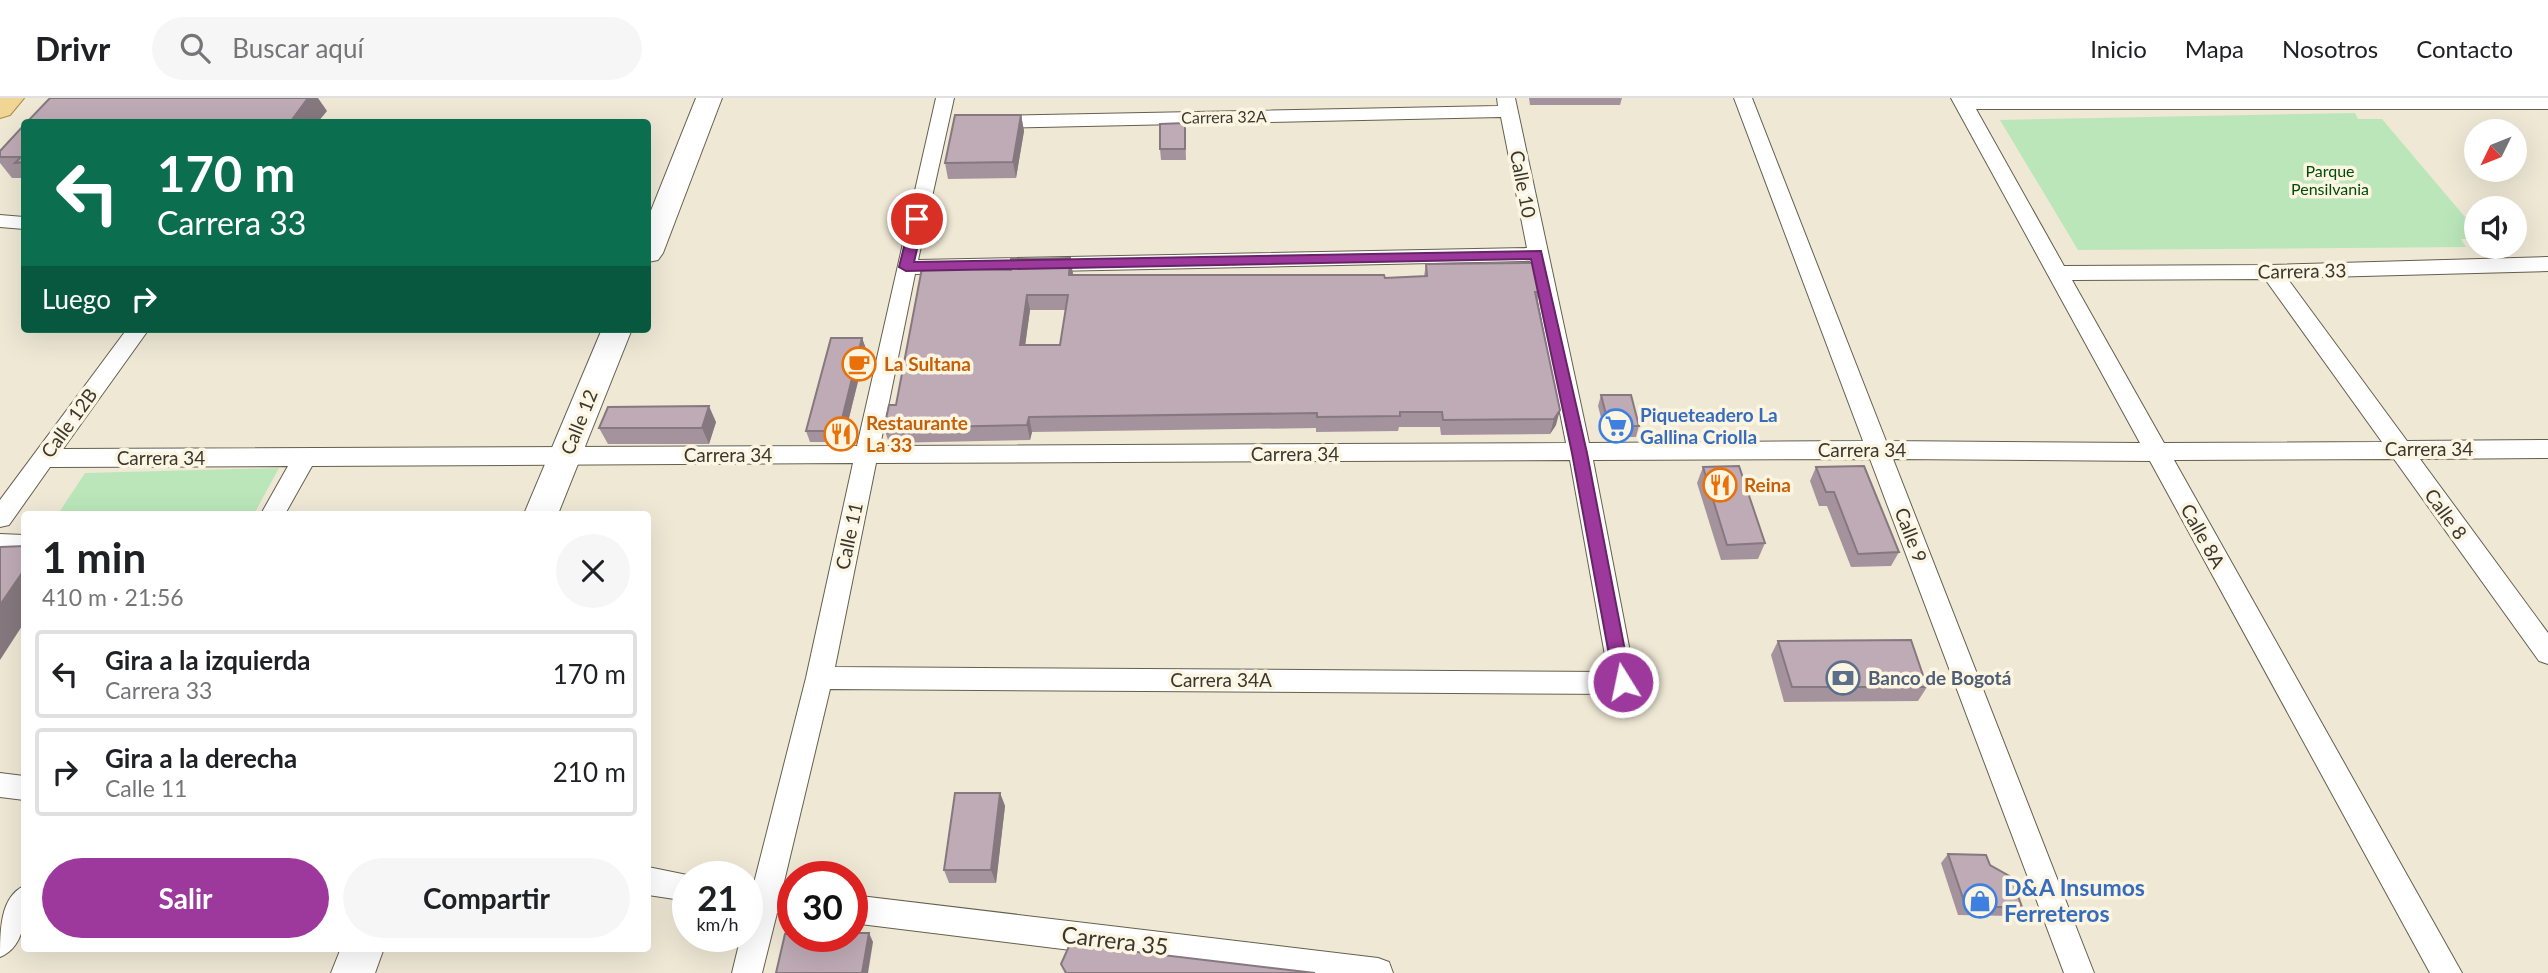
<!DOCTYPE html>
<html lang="es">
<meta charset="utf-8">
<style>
:root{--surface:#fff;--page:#f6f6f6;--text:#202124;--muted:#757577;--line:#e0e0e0;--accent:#9d389d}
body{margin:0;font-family:Lato,sans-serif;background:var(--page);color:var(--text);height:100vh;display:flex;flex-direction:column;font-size:26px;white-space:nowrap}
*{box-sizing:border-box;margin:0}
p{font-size:23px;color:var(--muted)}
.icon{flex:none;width:38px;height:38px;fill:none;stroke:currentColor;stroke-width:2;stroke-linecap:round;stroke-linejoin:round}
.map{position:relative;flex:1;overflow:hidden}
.sheet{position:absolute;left:21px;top:413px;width:630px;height:441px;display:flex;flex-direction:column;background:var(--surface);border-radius:7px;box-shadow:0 7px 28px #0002}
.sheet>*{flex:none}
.hud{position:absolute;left:21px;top:21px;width:630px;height:214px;border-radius:7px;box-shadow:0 7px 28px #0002;background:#0b6e4f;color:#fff;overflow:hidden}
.needle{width:46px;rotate:227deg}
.fabs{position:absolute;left:2464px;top:21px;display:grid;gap:14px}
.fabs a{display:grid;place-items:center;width:63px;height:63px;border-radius:50%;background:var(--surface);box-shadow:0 7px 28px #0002;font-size:35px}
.speed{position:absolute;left:672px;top:763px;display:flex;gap:14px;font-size:35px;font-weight:700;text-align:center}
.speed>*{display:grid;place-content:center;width:91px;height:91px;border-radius:50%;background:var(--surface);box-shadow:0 7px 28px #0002;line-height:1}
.speed small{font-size:18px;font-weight:400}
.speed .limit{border:10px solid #d22;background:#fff;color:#111}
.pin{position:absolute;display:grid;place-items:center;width:60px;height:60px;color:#fff;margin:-30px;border:4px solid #fff;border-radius:50%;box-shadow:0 2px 7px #0007}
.me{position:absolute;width:77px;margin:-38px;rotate:350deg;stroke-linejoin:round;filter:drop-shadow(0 0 5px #0008)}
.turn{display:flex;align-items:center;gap:24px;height:147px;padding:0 21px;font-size:32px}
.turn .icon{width:91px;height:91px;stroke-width:2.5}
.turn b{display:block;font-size:49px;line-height:60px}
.then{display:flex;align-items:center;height:66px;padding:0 21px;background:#0003;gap:14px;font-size:26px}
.round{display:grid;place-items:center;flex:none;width:74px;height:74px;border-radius:37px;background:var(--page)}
.headline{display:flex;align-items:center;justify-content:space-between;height:119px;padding:0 21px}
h1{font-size:42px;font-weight:700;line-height:52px}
.action{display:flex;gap:14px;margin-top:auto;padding:14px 21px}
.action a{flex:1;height:80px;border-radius:42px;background:var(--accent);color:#fff;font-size:28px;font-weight:700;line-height:80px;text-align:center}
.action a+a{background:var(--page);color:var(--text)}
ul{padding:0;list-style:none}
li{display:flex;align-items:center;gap:21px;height:88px;margin:0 14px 10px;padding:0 7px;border:4px solid var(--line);border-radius:7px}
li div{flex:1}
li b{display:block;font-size:26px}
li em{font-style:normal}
header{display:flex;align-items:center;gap:42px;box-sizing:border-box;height:98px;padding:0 35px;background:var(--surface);border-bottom:2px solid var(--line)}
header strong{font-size:33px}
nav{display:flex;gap:38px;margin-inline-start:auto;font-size:24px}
.search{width:490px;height:63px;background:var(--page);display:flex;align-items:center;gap:18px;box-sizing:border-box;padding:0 24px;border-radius:38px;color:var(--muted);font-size:26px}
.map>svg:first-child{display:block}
.green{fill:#bbe6ba}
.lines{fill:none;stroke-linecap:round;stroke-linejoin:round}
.street-casing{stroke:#655f4e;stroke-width:2}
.secondary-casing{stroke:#655f4e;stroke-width:2}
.primary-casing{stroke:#aa8c42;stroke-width:2}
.street{fill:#fff;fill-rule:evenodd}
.secondary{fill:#fff;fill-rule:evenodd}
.primary{fill:#f1d594;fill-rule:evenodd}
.wall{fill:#a4939d;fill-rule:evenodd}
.shaded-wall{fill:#86787f}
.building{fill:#bfabb6;stroke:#86787f;stroke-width:2;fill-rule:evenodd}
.route{fill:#9d389d;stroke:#662466;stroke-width:2}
.labels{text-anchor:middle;stroke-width:7;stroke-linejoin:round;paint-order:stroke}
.far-street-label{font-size:16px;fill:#3a3730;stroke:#fcf5e2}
.far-park-label{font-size:16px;fill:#014c0a;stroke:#fcf5e2}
.street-label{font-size:19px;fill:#3a3730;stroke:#fcf5e2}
.food-label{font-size:19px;font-weight:bold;fill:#c56008;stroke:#fcf5e2;text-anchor:start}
.shop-label{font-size:19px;font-weight:bold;fill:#366cbe;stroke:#fcf5e2;text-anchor:start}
.service-label{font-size:19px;font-weight:bold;fill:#4e5e75;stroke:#fcf5e2;text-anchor:start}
.near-shop-label{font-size:23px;font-weight:bold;fill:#366cbe;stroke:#fcf5e2;text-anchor:start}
.near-street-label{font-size:23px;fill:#3a3730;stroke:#fcf5e2}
</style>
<header>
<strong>Drivr</strong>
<div class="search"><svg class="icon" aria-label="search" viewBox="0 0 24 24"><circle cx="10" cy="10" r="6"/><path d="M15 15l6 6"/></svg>Buscar aquí</div>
<nav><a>Inicio</a><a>Mapa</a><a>Nosotros</a><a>Contacto</a></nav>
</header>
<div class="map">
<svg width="2548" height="875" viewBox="0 0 2548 875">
<rect width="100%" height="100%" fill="#efe8d5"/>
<g class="green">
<path d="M2355 15 2358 21H2382L2476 132V141H2461L2466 149 2078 152 2000 22Z"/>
<path d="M279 370 254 416H58L85 375Z"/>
</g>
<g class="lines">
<defs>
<g id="street">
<path d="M936 0H954L918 162 1527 150 1501 19 991 30 982 24 991 18 1498 8 1497 0H1515L1589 345 1863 343 1734 0H1752L1886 343 2140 345 1951 0H2548V11H1976L2064 168 2271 167 2548 159V173L2287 180 2407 343 2548 342V360L2420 361 2548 535V566L2539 563 2394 361 2174 362 2462 875H2430L2150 363 1893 361 2094 875H2064L1870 361 1593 362 1636 585 1632 593 1623 596 830 591 783 788 793 789V817L777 815 762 875H732L741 838H747V784L754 785 806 580 853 365 312 368 285 416H261L288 368 50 369 9 427 0 429V402L127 231H149L63 351 857 348ZM1530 163 1566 345 880 348 915 176ZM2265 181 2382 344 2164 345 2072 182ZM1570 362 1608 574 835 569 876 365Z"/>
<path d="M0 117 24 119V131L0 129Z"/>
<path d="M0 436 24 437V455L0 456Z"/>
<path d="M0 675 24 678V702L0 699Z"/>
<path d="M648 769 697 779H688V803L648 797Z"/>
<path d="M24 788C26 813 27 848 0 859 0 833 0 799 24 788Z"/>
<path d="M852 797 1378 860 1389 864 1393 875H1257L852 825Z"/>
</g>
<g id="secondary">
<path d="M696 0H722L663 155 658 162 648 164V120Z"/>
<path d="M602 231H632L558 416H524Z"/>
<path d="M341 850H384L375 875H331Z"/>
</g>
<path id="primary" d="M0 0H24L10 17 0 20Z"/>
</defs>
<use href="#street" class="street-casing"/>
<use href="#secondary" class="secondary-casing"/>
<use href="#primary" class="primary-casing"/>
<use href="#street" class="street"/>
<use href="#secondary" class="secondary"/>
<use href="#primary" class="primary"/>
</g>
<g class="wall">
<path d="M1529 0H1622L1620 7H1530Z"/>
<path d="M1021 17 1024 33 1016 80 948 81 945 65Z"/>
<path d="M1185 25 1186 62H1161L1160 51Z"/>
<path d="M24 27V80H12L0 65V53Z"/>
<path d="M1426 166 1539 194 1537 203 1556 327 1550 336 1441 337 1440 329H1399L1398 333 1316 334V330L1032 334 1030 342 889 345 884 330 896 307 922 170 1072 177 1385 180 1424 178ZM1030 212H1066L1060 247H1025Z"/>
<path d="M862 240 866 251 843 344H810L806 333Z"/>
<path d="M1601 297 1639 328 1636 339H1606L1598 308Z"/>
<path d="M716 324 709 346H608L599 330Z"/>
<path d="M1703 369 1765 445 1758 461 1721 462 1697 385Z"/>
<path d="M1816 369 1899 454 1891 468 1851 469 1827 408H1819L1810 383Z"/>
<path d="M1778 543 1927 589 1918 603 1784 604 1771 557Z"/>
<path d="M1000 695 1005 708 996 785H949L944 772Z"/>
<path d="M1948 756 1990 767 2022 809 2013 818 1958 817 1941 765Z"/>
</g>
<g class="shaded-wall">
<path d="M308 0H318L327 13 318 24H292L291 23Z"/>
<path d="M1021 17 1024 33 1016 80 1013 64Z"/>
<path d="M1070 160 1073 175 1071 192 1069 177Z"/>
<path d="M1027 197 1030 212 1023 263 1020 247Z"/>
<path d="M862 240 866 251 843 344 839 333Z"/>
<path d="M709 308 716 324 709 346 702 330Z"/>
<path d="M1560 312 1556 327 1550 336 1554 321Z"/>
<path d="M1029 319 1032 334 1030 342 1027 327Z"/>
<path d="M24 472V525L0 562V507Z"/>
<path d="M1000 695 1005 708 996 785 991 772Z"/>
<path d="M869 835 873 844 868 875H862Z"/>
</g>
<g class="building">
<path d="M50 0H308L291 23H274L273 24H27Z"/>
<path d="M955 17H1021L1013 64 945 65Z"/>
<path d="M1185 25V51H1160V26Z"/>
<path d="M24 27V64L15 65 21 59H0V53Z"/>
<path d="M1070 160 1069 177H1384L1385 180 1427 178 1426 166 1533 165 1539 194H1535L1560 312 1554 321 1443 322 1442 314H1400V318L1317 319V315L1029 319 1027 327 884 330 889 307H896L922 170 1011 172V161ZM1027 197H1068L1060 247H1020Z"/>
<path d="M831 240H862L839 333H806Z"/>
<path d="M1601 297H1631L1639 328H1609Z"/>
<path d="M709 308 702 330H599L608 309Z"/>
<path d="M1739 368 1765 445 1727 447 1703 369Z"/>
<path d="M1864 368 1899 454 1858 456 1834 394H1826L1816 369Z"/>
<path d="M24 448V472L0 507V449Z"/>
<path d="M1911 542 1927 589H1792L1778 543Z"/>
<path d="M955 695H1000L991 772H944Z"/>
<path d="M1948 756 1986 757 1990 767 2011 779 2022 809H1966Z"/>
<path d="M793 835V838H852V835H869L862 875H776L785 836Z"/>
<path d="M1070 846 1315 875H1066L1061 866Z"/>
</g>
<path class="route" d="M917 117 924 121 914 164 1541 153 1587 355 1631 584 1629 590 1623 592 1616 590 1614 584 1572 355 1531 161 906 173 899 169 911 121Z"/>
<defs>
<symbol id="cafe-ring" viewBox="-11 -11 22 22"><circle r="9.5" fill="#fcf5e2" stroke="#e8710a" stroke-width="1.5"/><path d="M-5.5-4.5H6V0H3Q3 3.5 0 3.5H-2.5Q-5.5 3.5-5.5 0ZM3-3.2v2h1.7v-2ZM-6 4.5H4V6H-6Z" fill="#e8710a"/></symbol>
<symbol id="supermarket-ring" viewBox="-11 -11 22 22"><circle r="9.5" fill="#fcf5e2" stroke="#3f7fe0" stroke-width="1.5"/><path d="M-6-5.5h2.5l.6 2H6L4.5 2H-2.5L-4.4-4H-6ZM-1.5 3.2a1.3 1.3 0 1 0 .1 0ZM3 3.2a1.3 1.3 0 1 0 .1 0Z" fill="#3f7fe0"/></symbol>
<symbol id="restaurant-ring" viewBox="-11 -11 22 22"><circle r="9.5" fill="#fcf5e2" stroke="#e8710a" stroke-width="1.5"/><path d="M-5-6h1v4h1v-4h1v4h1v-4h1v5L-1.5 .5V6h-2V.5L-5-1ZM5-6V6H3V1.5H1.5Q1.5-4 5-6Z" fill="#e8710a"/></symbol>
<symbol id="bank-ring" viewBox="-11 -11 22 22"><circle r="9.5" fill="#fcf5e2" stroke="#5c6f8a" stroke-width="1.5"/><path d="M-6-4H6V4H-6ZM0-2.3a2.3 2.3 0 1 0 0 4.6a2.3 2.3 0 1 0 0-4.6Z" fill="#5c6f8a"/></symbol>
<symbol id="shop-ring" viewBox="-11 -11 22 22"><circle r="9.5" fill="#fcf5e2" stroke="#3f7fe0" stroke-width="1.5"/><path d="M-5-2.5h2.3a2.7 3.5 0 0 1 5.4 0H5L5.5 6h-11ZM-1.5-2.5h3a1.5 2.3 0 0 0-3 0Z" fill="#3f7fe0"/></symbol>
</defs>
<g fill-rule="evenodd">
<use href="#cafe-ring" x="840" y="247" width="38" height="38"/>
<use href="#supermarket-ring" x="1597" y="309" width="38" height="38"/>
<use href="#restaurant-ring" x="822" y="317" width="38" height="38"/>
<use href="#restaurant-ring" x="1701" y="368" width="38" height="38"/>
<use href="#bank-ring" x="1824" y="561" width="38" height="38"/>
<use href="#shop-ring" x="1961" y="784" width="38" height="38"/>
</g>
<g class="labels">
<g class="far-street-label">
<text transform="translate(1224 19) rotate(-1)" y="6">Carrera 32A</text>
</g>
<g class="far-park-label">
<text x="2330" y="79">Parque<tspan x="2330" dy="18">Pensilvania</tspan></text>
</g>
<g class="street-label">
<text transform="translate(1523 86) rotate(79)" y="7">Calle 10</text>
<text transform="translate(2302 173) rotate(-1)" y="7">Carrera 33</text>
<text transform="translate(579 324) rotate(-68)" y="7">Calle 12</text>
<text transform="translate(69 325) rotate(-54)" y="7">Calle 12B</text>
<text x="2429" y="358">Carrera 34</text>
<text x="1862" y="359">Carrera 34</text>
<text x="1295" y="363">Carrera 34</text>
<text x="728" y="364">Carrera 34</text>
<text x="161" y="367">Carrera 34</text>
<text transform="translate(2446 416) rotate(54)" y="7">Calle 8</text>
<text transform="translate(1911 437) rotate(69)" y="7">Calle 9</text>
<text transform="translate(849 438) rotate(-78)" y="7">Calle 11</text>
<text transform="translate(2203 438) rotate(61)" y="7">Calle 8A</text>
<text x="1221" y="589">Carrera 34A</text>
</g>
<g class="food-label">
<text x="884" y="273">La Sultana</text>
<text x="866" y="332">Restaurante<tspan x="866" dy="22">La 33</tspan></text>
<text x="1744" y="394">Reina</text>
</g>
<g class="shop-label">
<text x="1640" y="324">Piqueteadero La<tspan x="1640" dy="22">Gallina Criolla</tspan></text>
</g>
<g class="service-label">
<text x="1868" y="587">Banco de Bogotá</text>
</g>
<g class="near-shop-label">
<text x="2004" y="798">D&amp;A Insumos<tspan x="2004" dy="26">Ferreteros</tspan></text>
</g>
<g class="near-street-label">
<text transform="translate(1115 843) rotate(7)" y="8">Carrera 35</text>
</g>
</g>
</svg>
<div class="fabs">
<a><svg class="needle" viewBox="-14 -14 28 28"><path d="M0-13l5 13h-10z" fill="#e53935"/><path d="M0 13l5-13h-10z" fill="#757577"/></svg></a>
<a><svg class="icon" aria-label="sound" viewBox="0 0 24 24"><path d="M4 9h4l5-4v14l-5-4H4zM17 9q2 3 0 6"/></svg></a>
</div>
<div class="speed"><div>21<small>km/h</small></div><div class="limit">30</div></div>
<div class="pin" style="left:917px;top:121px;background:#d93025"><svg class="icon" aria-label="arrive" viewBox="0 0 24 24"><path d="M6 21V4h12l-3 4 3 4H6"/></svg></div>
<svg class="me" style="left:1623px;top:584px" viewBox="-20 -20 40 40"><circle r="17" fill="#9d389d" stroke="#fff" stroke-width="3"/><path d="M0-11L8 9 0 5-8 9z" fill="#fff"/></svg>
<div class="hud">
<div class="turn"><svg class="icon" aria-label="left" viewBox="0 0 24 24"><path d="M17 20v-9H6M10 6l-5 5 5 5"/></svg><div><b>170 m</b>Carrera 33</div></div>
<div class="then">Luego<svg class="icon" aria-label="right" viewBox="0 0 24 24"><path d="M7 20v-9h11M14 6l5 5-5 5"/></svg></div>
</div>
<section class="sheet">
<div class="headline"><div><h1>1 min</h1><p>410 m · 21:56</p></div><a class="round"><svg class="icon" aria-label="close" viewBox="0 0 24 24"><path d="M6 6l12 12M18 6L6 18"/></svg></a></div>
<ul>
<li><svg class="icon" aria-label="left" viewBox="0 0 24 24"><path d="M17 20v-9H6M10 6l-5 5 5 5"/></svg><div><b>Gira a la izquierda</b><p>Carrera 33</p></div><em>170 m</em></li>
<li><svg class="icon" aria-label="right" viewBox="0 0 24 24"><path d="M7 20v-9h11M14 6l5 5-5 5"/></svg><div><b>Gira a la derecha</b><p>Calle 11</p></div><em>210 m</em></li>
</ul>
<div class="action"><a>Salir</a><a>Compartir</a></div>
</section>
</div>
